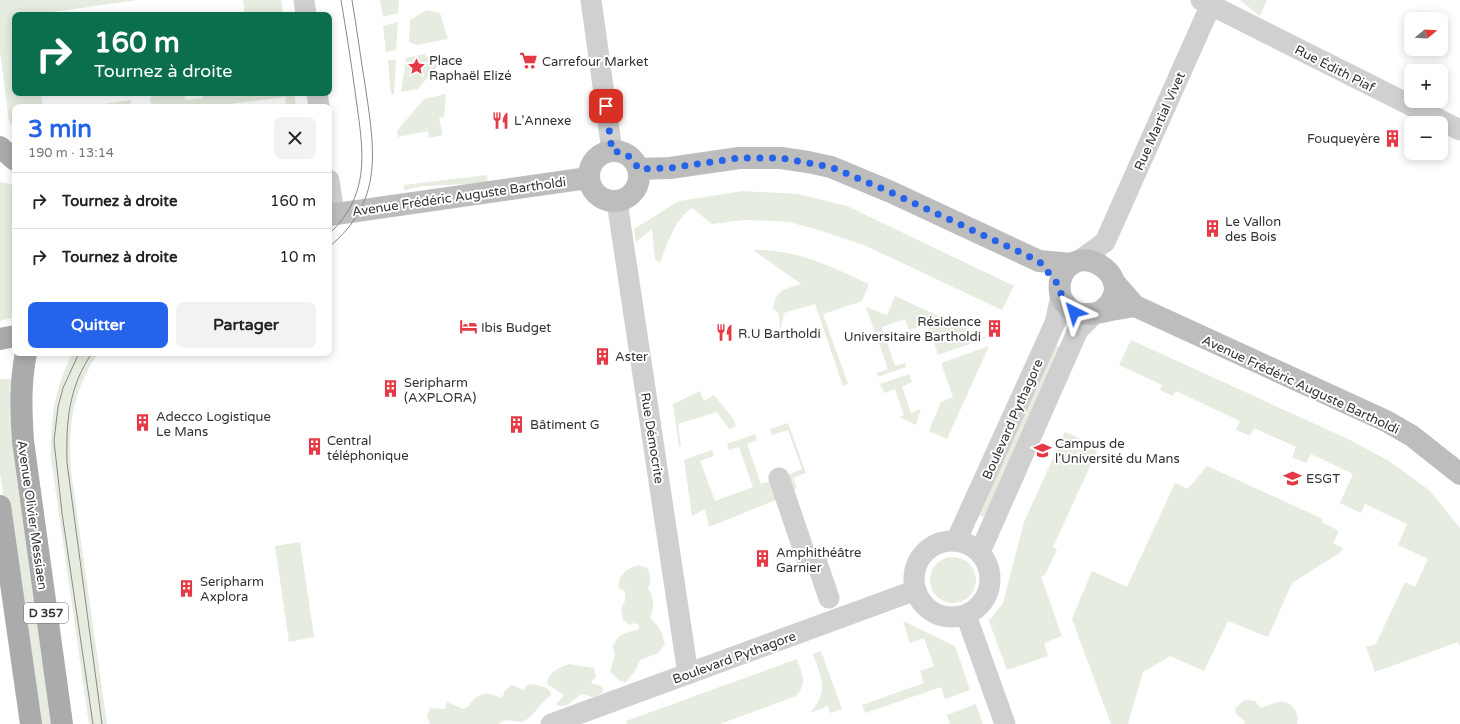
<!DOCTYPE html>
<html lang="fr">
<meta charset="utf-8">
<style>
:root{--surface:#fff;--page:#f2f2f2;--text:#222;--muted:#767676;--line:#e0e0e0;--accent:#2563eb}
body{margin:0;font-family:"Varela Round",sans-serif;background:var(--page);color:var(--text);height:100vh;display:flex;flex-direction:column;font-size:15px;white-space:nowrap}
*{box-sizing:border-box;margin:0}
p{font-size:13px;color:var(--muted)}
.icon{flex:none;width:22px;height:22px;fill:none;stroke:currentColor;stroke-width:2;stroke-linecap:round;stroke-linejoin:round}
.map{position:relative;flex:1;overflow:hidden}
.drawer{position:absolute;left:12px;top:104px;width:320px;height:252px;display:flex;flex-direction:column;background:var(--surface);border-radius:8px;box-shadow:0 2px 10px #0003}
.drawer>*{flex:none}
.top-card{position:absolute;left:12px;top:12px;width:320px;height:84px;border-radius:8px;box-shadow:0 2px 10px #0003;background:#0b6e4f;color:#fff;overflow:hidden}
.needle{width:26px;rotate:72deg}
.controls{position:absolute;left:1404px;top:12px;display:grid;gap:8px}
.controls a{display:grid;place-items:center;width:44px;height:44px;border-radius:8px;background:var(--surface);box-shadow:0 2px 10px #0003;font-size:20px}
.pin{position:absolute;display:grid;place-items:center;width:34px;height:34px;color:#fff;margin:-17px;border-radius:8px;box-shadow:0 2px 6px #0006}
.me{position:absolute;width:44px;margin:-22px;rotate:320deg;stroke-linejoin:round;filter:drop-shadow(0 0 3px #0008)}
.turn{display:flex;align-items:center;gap:14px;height:84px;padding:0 16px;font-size:18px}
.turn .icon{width:52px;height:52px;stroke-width:2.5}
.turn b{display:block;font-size:28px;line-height:34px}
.round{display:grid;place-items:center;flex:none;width:42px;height:42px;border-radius:8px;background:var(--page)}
.overview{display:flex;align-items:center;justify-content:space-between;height:68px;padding:0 16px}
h1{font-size:24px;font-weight:700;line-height:30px;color:var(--accent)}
.action{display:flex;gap:8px;margin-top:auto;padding:8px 16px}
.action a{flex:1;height:46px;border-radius:8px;background:var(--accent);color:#fff;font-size:16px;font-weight:700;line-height:46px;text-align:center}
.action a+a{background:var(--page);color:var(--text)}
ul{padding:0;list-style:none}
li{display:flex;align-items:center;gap:12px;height:56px;padding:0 16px;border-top:1px solid var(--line)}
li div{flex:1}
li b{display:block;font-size:15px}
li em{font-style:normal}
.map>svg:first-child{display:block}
.green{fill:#e6ecdf}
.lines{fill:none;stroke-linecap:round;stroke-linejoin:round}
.street{stroke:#d0d0d0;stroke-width:21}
.secondary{stroke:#bdbdbd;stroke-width:22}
.primary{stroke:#ababab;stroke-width:22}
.tram{stroke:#888;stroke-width:1}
.route{stroke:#2563eb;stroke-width:7;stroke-dasharray:0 12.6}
.labels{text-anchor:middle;stroke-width:4;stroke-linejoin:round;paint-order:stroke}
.shield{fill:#fff;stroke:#707070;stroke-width:1}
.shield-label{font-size:12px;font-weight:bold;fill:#333}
.poi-label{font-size:13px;fill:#333;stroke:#fff;text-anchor:start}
.street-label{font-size:13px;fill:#333;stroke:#fff}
</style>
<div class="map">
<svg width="1460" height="724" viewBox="0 0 1460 724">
<rect width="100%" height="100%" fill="#fff"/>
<g class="green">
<path d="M0 0H137L32 15H15V93H41L43 107H15V131L9 121 0 52Z"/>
<path d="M243 0H281L283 15H245Z"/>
<path d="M380 0H399L398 13 383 17Z"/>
<path d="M1240 0H1267L1260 16Z"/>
<path d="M427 10 440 13 448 39 417 45 409 42 410 20Z"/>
<path d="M398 22 396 50 386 52 383 26Z"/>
<path d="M424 54 437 66 418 89 401 92 406 58Z"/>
<path d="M396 59 394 94H391L388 61Z"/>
<path d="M179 93H184L185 100 203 98V93H294L296 107H286L285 97 207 107H137L151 105 150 97Z"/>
<path d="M446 94 444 117 439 118 443 135 429 138 428 131 398 137 397 131 424 99Z"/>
<path d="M131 100 132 107H98L97 105Z"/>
<path d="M487 175 488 183 423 186 404 190V185Z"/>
<path d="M0 182 15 185V317L0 321Z"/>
<path d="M743 191 798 194 847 206 1014 286 1002 310 864 245 819 230 789 222 773 221 744 220 712 224 692 208C674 220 667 244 660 263L655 259 652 229 636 242 634 229 679 201Z"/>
<path d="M753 250C797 249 830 266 869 284L862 301 823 314 848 384 843 386 815 304 784 313 780 332 779 314 773 308C778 288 783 290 801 284Z"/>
<path d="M895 296 986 338 938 355 928 324 909 330 905 319 882 327 895 366 905 363 906 367 878 377 877 373 888 369 866 307 887 315Z"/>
<path d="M1131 340 1348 439 1389 461 1429 490 1460 528V646L1458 642 1375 672 1366 647 1376 644 1405 582 1415 587 1428 559 1398 545 1407 524 1365 504 1361 513 1340 503 1353 474 1311 454 1306 463 1292 457 1296 447 1254 428 1250 436 1236 430 1240 421 1176 391 1173 396 1160 390 1162 385 1119 365Z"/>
<path d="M1052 343 1063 349 986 518 975 513Z"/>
<path d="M989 346 947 439 929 431 941 402 953 397 941 363Z"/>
<path d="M73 353H98C72 393 68 424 71 471L107 724H89L51 458C51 418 54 388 73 353Z"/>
<path d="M909 374 912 382 902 387 911 413 921 409 916 425 899 417 904 415 895 389 884 393 880 384Z"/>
<path d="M0 379H17L57 724H36L0 473Z"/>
<path d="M700 391 704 401 714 395 734 420 736 426 729 429 717 412 678 424 681 446 679 447 673 404Z"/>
<path d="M788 423 806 473 793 478 797 488 790 491 785 476 802 469 788 430 772 435 770 429Z"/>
<path d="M1065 432 1099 447 1053 547 1057 550 1045 575 1041 577 1062 636 1044 643 1048 656 1007 670 989 621 1003 603 1024 522Z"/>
<path d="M755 434 757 440 747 444 761 484 771 481 778 499 709 527 705 509 692 516 684 460 712 450 714 456 700 461 715 501 753 487 739 447 729 450 727 444Z"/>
<path d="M1207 466 1323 519 1322 522 1339 531 1333 543 1343 548 1341 552 1292 583 1268 637 1228 621 1204 671 1170 656 1143 672 1128 724H1111L1072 619 1092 571 1127 587 1175 483 1188 489Z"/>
<path d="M300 542 314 637 289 642 275 546Z"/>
<circle cx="953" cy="580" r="23"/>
<path d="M638 565 647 568C651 576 652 580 648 588 654 599 655 606 650 618 659 626 662 632 665 644L658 653 640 660 635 671 626 682 620 681 610 672 615 654 613 647C619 632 624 634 639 629V625L634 623 630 625 623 620 621 609 625 601V591L618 588C620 574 624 570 638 565Z"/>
<path d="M903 621 955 646 970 690 945 699 941 687 865 713 862 705 924 683 920 671 934 666 924 638 910 643Z"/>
<path d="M821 651 842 709 830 713 828 706 810 713C830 691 821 678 813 654Z"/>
<path d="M797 659C802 674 808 683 796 696L720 724H627L626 721Z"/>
<path d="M569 664 594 668 596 677 591 682 593 684 599 685 603 688 602 693 593 697 581 694 567 705 560 706 556 704 564 695 547 684C548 672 559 668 569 664Z"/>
<path d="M533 684 547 688 552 694C540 702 535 716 522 722L505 720 498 724H430L427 715 430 708 445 709 447 702 463 709 469 706C475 693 488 691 500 698L503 696 505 690 512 685 524 690 527 685Z"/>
<path d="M1245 700 1255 701 1261 708C1267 706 1273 703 1279 702 1292 700 1300 713 1297 724H1244L1245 721 1236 714 1235 708Z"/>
<path d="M976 704 983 724H950L947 715Z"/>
</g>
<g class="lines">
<g class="street">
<path d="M304 0 306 15"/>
<path d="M591 0 612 151"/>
<path d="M1201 0 1460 130"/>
<path d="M317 93 319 107"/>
<path d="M329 180 334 214"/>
<path d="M617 202 688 674"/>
<path d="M1079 261 1105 242 1213 0"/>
<path d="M779 478 807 560 815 557 829 598"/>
<circle cx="952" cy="579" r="38"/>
<path d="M956 541 1055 323 1061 296"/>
<path d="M980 552 1078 330 1094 314"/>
<path d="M966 615 1005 724"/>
<path d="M551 724 916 590"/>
</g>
<g class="secondary">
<circle cx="614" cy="176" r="25"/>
<path d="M638 169 670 168 739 158H781L808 162 831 167 891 192 1039 261 1072 264"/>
<path d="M329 215 588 178"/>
<path d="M1114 282 1135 306 1386 421 1412 436 1460 474"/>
<path d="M1100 312C1146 280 1072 232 1060 282 1059 289 1060 297 1064 302 1074 317 1086 315 1102 312 1112 309 1124 308 1135 306"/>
</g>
<g class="primary">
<path d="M0 147 15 160"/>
<path d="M0 339 15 336"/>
<path d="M26 353C20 383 21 411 23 441L62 724"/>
<path d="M0 506 31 724"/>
</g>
<g class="tram">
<path d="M329 234C374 192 362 145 355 91 351 61 346 30 341 0"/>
<path d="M329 247C383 202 375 153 366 91 361 60 357 30 352 0"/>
<path d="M79 353 63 388 58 407 54 441 62 513 93 724"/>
<path d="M92 353C68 388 66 423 67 463L102 724"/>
</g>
</g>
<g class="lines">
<path class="route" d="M606 106 612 151C625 152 633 157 638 169L670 168 739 158H781L831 167 890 192 1039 261 1060 287 1062 300 1074 312"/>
</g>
<defs>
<symbol id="supermarket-bare" viewBox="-9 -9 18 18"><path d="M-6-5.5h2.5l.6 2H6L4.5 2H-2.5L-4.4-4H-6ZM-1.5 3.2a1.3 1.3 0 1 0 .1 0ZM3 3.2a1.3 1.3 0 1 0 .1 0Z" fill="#e63946" stroke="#fff" stroke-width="2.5" paint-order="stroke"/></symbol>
<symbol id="sight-bare" viewBox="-9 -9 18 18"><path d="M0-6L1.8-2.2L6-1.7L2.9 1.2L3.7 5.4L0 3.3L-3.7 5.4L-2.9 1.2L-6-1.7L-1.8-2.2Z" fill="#e63946" stroke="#fff" stroke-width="2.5" paint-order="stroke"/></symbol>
<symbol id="restaurant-bare" viewBox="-9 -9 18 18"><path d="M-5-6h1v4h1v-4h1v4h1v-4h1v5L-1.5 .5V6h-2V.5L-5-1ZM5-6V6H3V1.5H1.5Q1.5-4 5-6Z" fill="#e63946" stroke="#fff" stroke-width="2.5" paint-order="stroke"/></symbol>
<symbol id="building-bare" viewBox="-9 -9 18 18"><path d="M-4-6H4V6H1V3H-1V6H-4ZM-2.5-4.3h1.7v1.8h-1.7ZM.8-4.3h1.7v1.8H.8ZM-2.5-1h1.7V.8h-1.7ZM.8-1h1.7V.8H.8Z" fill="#e63946" stroke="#fff" stroke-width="2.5" paint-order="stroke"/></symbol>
<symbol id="hotel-bare" viewBox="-9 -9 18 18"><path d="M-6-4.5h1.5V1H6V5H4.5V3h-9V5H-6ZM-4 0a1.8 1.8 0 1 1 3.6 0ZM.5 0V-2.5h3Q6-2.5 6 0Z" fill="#e63946" stroke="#fff" stroke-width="2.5" paint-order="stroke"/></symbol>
<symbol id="university-bare" viewBox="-9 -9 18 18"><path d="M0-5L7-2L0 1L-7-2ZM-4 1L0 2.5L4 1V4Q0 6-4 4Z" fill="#e63946" stroke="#fff" stroke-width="2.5" paint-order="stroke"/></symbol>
</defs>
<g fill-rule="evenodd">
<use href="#supermarket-bare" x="516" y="48" width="25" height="25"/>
<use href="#sight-bare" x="404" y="54" width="25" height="25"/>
<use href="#restaurant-bare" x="488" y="108" width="25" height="25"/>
<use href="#building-bare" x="1380" y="126" width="25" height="25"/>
<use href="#building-bare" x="1200" y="216" width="25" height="25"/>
<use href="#hotel-bare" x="456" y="314" width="25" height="25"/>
<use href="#building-bare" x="982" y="316" width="25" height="25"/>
<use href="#restaurant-bare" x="712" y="320" width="25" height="25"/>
<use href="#building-bare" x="590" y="344" width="25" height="25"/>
<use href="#building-bare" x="378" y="376" width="25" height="25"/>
<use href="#building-bare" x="130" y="410" width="25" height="25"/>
<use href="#building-bare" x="504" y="412" width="25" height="25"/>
<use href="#building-bare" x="302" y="434" width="25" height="25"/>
<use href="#university-bare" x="1030" y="438" width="25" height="25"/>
<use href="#university-bare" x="1280" y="466" width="25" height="25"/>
<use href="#building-bare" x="750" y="546" width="25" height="25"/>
<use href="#building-bare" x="174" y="576" width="25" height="25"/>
</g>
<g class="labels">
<rect class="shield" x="24" y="603" width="44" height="20" rx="3"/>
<g class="shield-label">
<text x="46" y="617">D 357</text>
</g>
<g class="poi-label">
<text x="429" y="65">Place<tspan x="429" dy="15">Raphaël Elizé</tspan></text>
<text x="542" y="66">Carrefour Market</text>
<text x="514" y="125">L'Annexe</text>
<text x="1380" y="143" text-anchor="end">Fouqueyère</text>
<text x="1225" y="226">Le Vallon<tspan x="1225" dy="15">des Bois</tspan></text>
<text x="981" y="326" text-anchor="end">Résidence<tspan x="981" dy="15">Universitaire Bartholdi</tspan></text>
<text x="481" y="332">Ibis Budget</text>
<text x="738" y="338">R.U Bartholdi</text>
<text x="615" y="361">Aster</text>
<text x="404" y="387">Seripharm<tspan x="404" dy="15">(AXPLORA)</tspan></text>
<text x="156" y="421">Adecco Logistique<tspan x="156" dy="15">Le Mans</tspan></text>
<text x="530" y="429">Bâtiment G</text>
<text x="327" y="445">Central<tspan x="327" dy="15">téléphonique</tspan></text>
<text x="1055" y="448">Campus de<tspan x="1055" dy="15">l'Université du Mans</tspan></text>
<text x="1306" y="483">ESGT</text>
<text x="776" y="557">Amphithéâtre<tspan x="776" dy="15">Garnier</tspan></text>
<text x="200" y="586">Seripharm<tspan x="200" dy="15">Axplora</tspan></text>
</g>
<g class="street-label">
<text transform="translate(1335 68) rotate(27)" y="5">Rue Édith Piaf</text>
<text transform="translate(1159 121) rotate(-66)" y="5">Rue Martial Vivet</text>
<text transform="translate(459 196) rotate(-8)" y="5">Avenue Frédéric Auguste Bartholdi</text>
<text transform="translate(1301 384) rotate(25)" y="5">Avenue Frédéric Auguste Bartholdi</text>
<text transform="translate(1012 419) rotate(-66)" y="5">Boulevard Pythagore</text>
<text transform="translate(653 438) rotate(81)" y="5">Rue Démocrite</text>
<text transform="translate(33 515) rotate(82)" y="5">Avenue Olivier Messiaen</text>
<text transform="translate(734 657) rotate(-20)" y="5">Boulevard Pythagore</text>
</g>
</g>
</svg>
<div class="controls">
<a><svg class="needle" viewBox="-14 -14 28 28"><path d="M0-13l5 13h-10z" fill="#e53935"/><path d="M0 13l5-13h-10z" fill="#767676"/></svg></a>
<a>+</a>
<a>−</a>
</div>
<div class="pin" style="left:606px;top:106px;background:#d93025"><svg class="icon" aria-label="arrive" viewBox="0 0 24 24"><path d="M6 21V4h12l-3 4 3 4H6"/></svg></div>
<svg class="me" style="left:1074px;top:312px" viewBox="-20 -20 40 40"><path d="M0-17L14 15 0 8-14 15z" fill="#2563eb" stroke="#fff" stroke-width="4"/></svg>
<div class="top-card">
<div class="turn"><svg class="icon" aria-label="right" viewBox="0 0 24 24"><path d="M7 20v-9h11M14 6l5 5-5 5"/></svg><div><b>160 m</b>Tournez à droite</div></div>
</div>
<section class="drawer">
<div class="overview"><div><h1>3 min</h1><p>190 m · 13:14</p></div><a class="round"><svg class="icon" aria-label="close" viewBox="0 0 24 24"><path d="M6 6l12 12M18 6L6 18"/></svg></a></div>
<ul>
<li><svg class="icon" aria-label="right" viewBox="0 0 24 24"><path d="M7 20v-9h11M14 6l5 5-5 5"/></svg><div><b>Tournez à droite</b></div><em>160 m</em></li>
<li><svg class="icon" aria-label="right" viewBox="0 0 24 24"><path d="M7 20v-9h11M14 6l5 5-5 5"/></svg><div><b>Tournez à droite</b></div><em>10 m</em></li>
</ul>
<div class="action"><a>Quitter</a><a>Partager</a></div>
</section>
</div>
